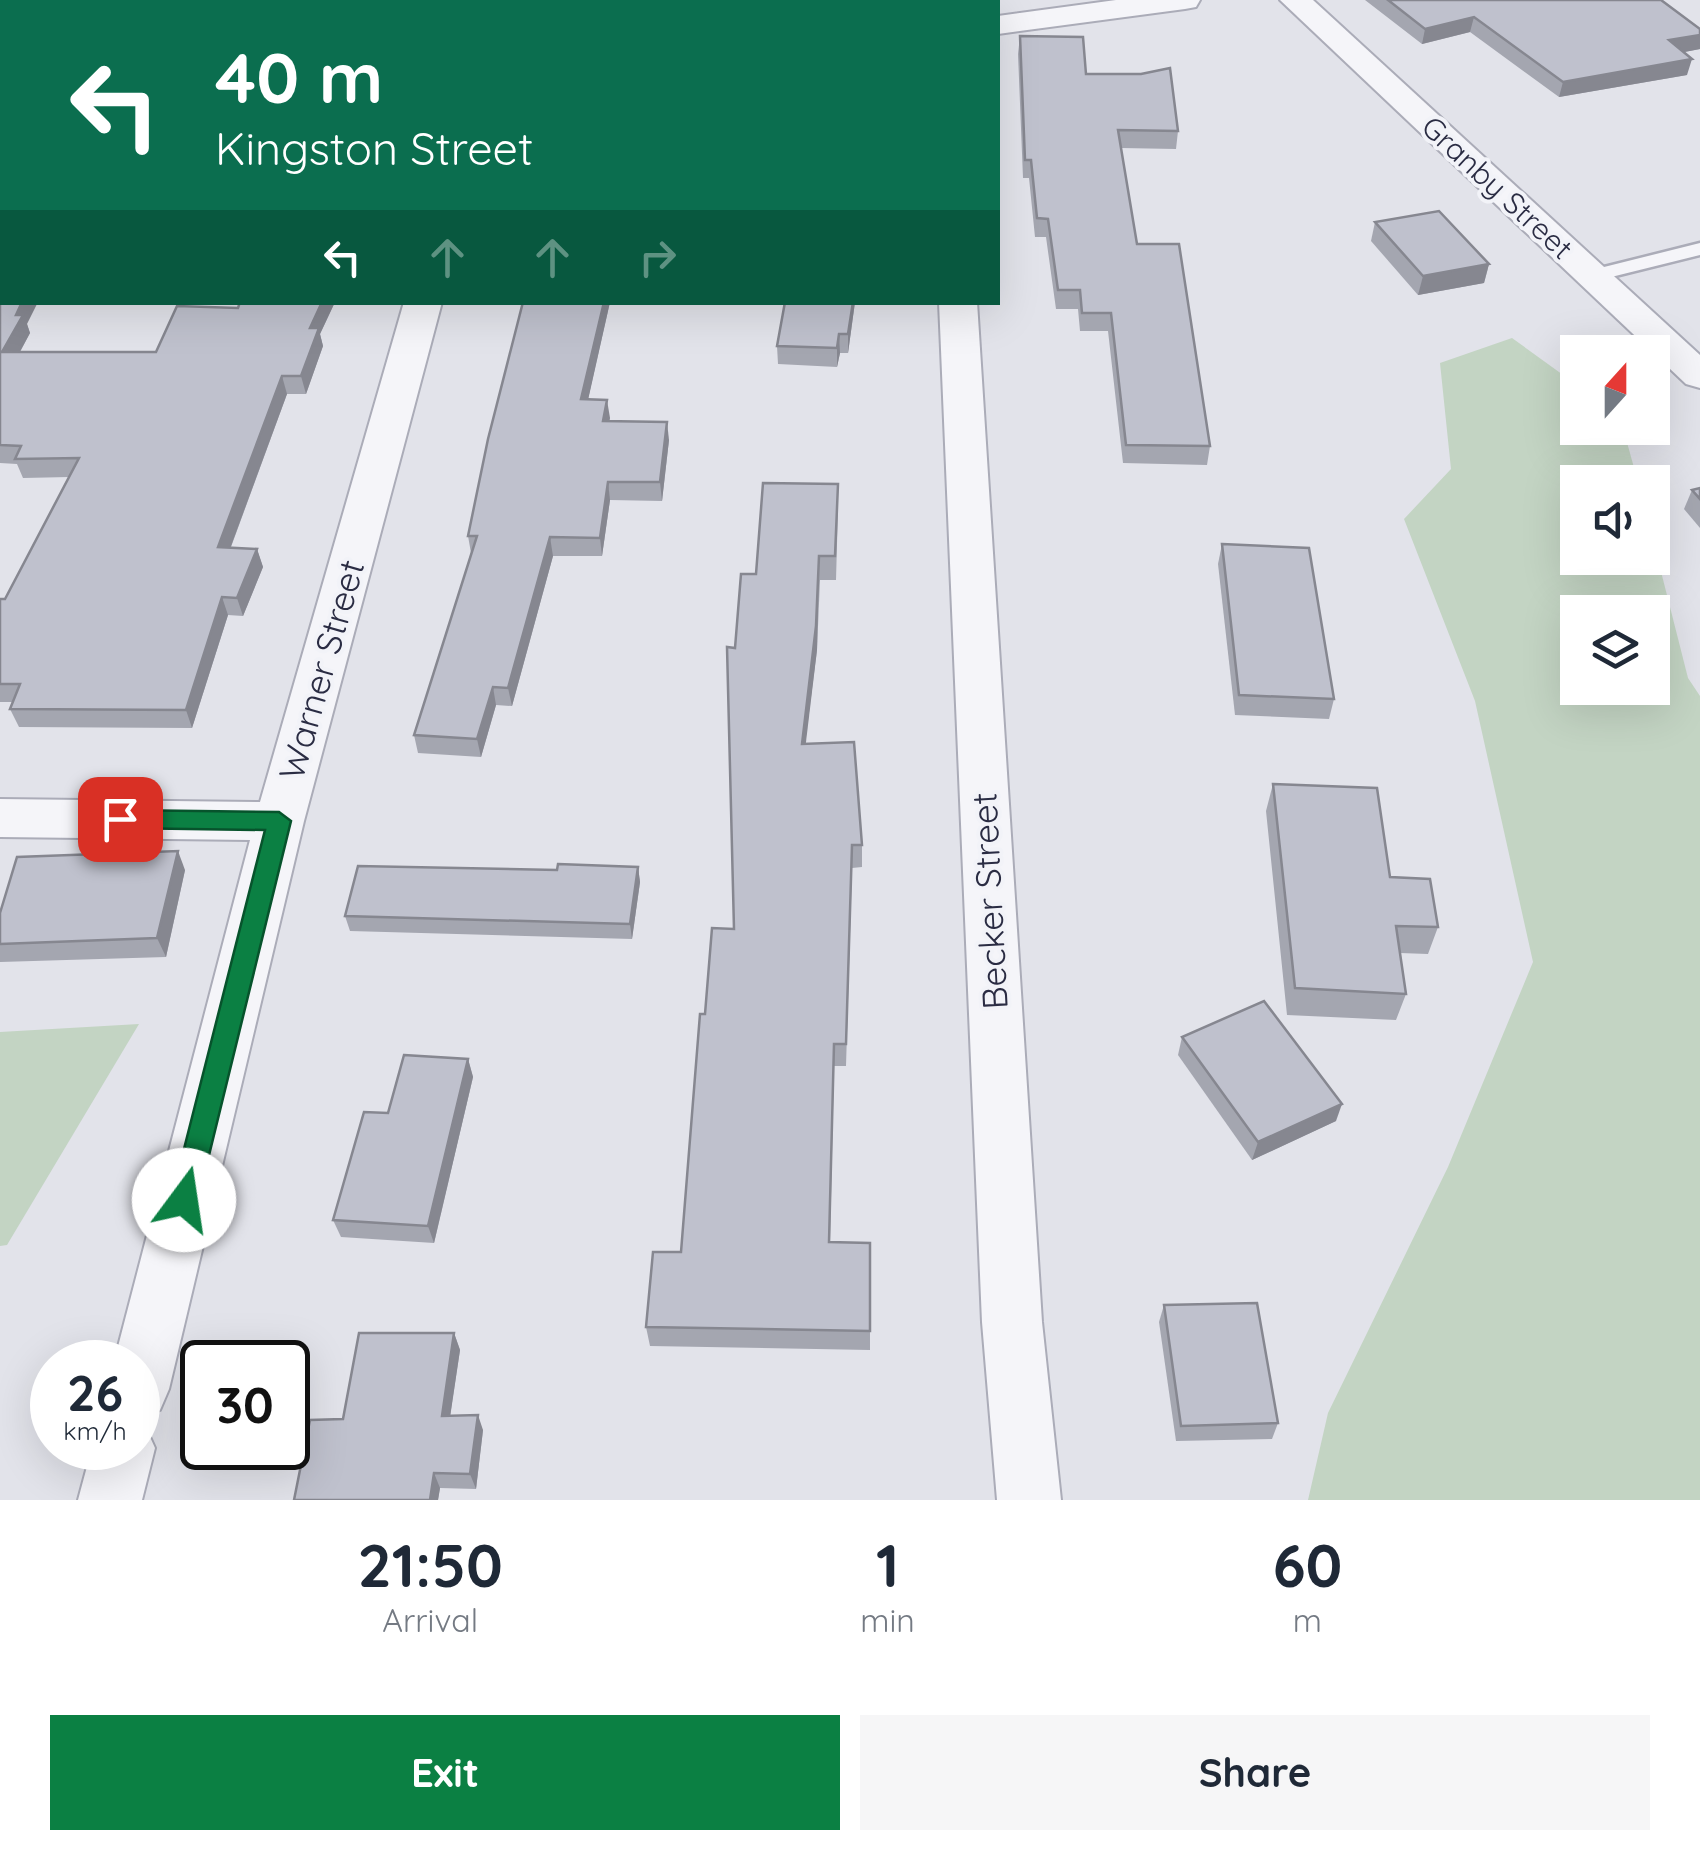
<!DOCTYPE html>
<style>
:root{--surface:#fff;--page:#f6f6f7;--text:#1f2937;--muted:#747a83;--accent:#0b8043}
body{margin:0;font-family:Quicksand,sans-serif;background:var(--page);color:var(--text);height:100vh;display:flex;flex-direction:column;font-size:38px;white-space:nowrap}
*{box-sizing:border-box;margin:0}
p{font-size:32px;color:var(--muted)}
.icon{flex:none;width:55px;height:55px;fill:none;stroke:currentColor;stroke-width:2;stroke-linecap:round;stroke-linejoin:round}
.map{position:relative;height:1500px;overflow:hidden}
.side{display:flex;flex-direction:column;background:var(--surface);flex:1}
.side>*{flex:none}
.top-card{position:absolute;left:0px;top:0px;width:1000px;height:305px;box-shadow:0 10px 40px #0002;background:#0b6e4f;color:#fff;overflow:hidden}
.needle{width:65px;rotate:21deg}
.controls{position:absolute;left:1560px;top:335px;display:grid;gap:20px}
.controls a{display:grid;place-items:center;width:110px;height:110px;border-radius:0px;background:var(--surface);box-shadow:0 10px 40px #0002;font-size:50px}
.speed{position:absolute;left:30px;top:1340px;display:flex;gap:20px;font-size:50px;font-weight:700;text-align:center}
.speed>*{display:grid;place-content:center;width:130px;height:130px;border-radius:50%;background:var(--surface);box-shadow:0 10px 40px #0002;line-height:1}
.speed small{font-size:25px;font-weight:400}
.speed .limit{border:5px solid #111;border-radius:15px;background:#fff;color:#111}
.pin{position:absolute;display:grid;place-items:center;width:85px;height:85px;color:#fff;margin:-42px;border-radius:20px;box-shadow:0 5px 15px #0006}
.me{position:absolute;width:110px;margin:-55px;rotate:14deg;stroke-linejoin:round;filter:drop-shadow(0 0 8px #0008)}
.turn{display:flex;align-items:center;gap:35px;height:210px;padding:0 50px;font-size:45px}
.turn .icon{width:130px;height:130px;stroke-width:2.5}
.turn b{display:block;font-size:70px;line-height:85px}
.lanes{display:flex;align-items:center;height:95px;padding:0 50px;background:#0003;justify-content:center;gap:50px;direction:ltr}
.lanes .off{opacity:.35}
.eta{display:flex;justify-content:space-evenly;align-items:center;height:170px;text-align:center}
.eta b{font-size:60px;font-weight:700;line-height:70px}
.primary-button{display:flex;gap:20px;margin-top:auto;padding:20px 50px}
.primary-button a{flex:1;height:115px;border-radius:0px;background:var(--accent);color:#fff;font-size:40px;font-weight:700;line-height:115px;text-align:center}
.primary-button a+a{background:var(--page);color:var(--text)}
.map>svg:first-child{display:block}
.green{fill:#c3d4c3;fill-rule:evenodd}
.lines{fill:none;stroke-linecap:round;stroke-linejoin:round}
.lane-casing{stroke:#abacb8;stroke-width:5}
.street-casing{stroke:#abacb8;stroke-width:4}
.lane{fill:#f5f5f9;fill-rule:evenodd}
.street{fill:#f5f5f9;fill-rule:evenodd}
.wall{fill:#a4a6b0}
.shaded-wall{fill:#868790}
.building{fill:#bfc1cd;stroke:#868790;stroke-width:2.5}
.route{fill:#0b8043;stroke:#07532c;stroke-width:2.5}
.labels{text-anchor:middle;stroke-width:8;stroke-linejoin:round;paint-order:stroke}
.far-street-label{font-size:30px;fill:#2a2c43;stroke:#f2f3f8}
.street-label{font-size:35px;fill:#2a2c43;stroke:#f2f3f8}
</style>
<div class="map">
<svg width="1700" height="1500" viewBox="0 0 1700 1500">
<rect width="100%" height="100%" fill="#e2e3ea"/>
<g class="green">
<path d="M1512 338 1577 385 1578 428H1623L1638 482H1578V558H1652L1653 540 1688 678 1700 696V1500H1308L1328 1413 1448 1167 1533 962 1475 701 1404 519 1451 469 1440 363ZM1578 612H1652V688H1578Z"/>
<path d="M139 1024 7 1245 0 1246V1032Z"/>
</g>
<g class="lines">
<defs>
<path id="lane" d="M1700 243V255L1591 282 1581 276 1584 272Z"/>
<g id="street">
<rect x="485" y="0" width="30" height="2"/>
<rect x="927" y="0" width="30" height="2"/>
<path d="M1116 0H1200L1196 7 1185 9 998 34V16Z"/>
<path d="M1280 0H1313L1700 355V388L1686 384Z"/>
<rect x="0" y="5" width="2" height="18"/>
<path d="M2 61V84L0 85V62Z"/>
<path d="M404 302H442L304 821 169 1389 160 1410 138 1419V1362H114L250 840 0 837V799L260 802Z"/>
<path d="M939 302H977L1042 1322 1061 1500H997L982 1322Z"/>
<path d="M138 1423 145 1426 155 1448 142 1500H78L92 1448H138Z"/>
</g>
</defs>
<use href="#lane" class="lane-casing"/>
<use href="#street" class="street-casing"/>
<use href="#lane" class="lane"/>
<use href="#street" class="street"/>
</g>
<g class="wall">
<path d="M1365 0H1661L1700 29V49L1684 52 1687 75 1559 97 1470 32 1422 44Z"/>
<path d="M1020 36 1086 74 1178 131 1176 149 1121 148 1137 244 1210 446 1207 465 1123 463 1108 331H1080L1078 309H1056L1046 237H1035L1029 178H1023L1018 54Z"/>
<path d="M0 184 27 324 30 333 20 352H156L238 308 240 302H335L320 334 323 346 306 394H287L231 547 257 549 263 567 243 616 228 615 192 728 19 727 10 709 13 702H0V599H5L69 477 23 478 17 464 0 463Z"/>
<path d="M1375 222 1489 264 1484 283 1418 295 1371 241Z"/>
<path d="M523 302H610L588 399 610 418 609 421 669 440 662 501 610 500 602 556H553L512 706 496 705 481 757 418 753 414 735 471 553 468 536Z"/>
<path d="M855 302 848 353H840L837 367 778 364 777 346Z"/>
<path d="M1700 488V528L1684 509 1692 490Z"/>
<path d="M838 508 836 580H820L817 650 805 744 862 845V867L852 868 846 1066H834L830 1242 870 1243V1350L650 1346 646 1327 681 1252 705 1014 734 929 735 648 756 574Z"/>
<path d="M1222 544 1334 699 1329 719 1235 715 1218 564Z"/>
<path d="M1273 784 1390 877 1438 927 1428 954 1400 953 1406 994 1396 1020 1287 1015 1266 811Z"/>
<path d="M638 867 640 882 632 939 350 931 345 916 557 870Z"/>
<path d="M185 870 166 957 0 962V913Z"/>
<path d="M1182 1037 1336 1121 1252 1160 1178 1055Z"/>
<path d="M468 1059 473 1077 434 1243 341 1237 333 1220 388 1113Z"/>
<path d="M1164 1305 1278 1423 1272 1439 1176 1441 1159 1322Z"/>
<path d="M454 1333 460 1350 450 1416 483 1430 476 1489 440 1488 438 1500H294L343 1419Z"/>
</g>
<g class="shaded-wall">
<path d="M1474 17 1470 32 1422 44 1425 29Z"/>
<path d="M1700 35V49L1664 56 1669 40Z"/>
<path d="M1692 59 1687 75 1559 97 1563 82Z"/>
<path d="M1489 264 1484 283 1418 295 1423 276Z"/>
<path d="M22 302H38L27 324 30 333 10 370 2 352 16 315Z"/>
<path d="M322 302H335L320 334 323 346 306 394 301 376 310 328Z"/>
<path d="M604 302H610L584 418 581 399Z"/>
<path d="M853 302H855L848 353V334Z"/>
<path d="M839 334 840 353 837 367V348Z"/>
<path d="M282 376 287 394 224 565 218 547Z"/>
<path d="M607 400 610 418 605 440 603 421Z"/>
<path d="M667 422 669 440 662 501 660 482Z"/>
<path d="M608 482 610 500 602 556 600 538Z"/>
<path d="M550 537 553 556 512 706 508 688Z"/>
<path d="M257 549 263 567 243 616 237 598Z"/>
<path d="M819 556 817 650 803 767 802 744Z"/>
<path d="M222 597 228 615 192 728 186 710Z"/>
<path d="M493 687 496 705 481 757 477 739Z"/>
<path d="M178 851 185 870 166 957 157 938Z"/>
<path d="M638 867 640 882 632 939 630 924Z"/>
<path d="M468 1059 473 1077 434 1243 428 1226Z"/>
<path d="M1342 1104 1336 1121 1252 1160 1258 1142Z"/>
<path d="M454 1333 460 1350 448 1431 442 1416Z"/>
<path d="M478 1415 483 1430 476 1489 470 1474Z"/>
<path d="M434 1473 440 1488 438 1500H430Z"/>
</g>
<g class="building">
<path d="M126 0H190L189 2H125Z"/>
<path d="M368 0H438L437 2H367Z"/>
<path d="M647 0H728V2H646Z"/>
<path d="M796 0H879L878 2H796Z"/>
<path d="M1388 0H1661L1700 29V35L1669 40 1692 59 1563 82 1474 17 1425 29Z"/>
<path d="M1020 36 1083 37 1086 74H1141L1170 68 1178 131 1118 130 1137 244H1179L1210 446 1126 445 1111 313H1082L1080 290H1058L1048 219 1037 218 1031 160H1025Z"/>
<path d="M2 180V302H22L16 315H23L2 352H156L177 306 238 308 240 302H322L310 328H319L301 376H282L218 547 257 549 237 598 222 597 186 710 10 709 20 684H0V599H5L79 458 15 459 21 446 0 445V184Z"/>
<path d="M1439 211 1489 264 1423 276 1375 222Z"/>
<path d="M523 302H604L581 399 607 400 603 421 667 422 660 482H608L600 538 550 537 508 688 493 687 477 739 414 735 477 536H468L488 439Z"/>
<path d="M785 302H853L848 334H839L837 348 777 346Z"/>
<path d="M763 483 838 484 835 556H819L816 626 802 744 854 742 862 845H852L846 1044H834L829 1242 870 1243V1331L646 1327 653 1252H681L700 1014H705L712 928 734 929 727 647 735 648 741 574H756Z"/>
<path d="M1700 488V499L1692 490Z"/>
<path d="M1222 544 1309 548 1334 699 1239 695Z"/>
<path d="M1273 784 1377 788 1390 877 1430 879 1438 927 1396 926 1406 994 1295 988Z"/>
<path d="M178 851 157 938 0 944V913L17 857Z"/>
<path d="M558 864 638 867 630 924 345 916 358 866 557 870Z"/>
<path d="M1264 1001 1342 1104 1258 1142 1182 1037Z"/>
<path d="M404 1055 468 1059 428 1226 333 1220 364 1112 388 1113Z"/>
<path d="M1257 1303 1278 1423 1181 1426 1164 1305Z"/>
<path d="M359 1333H454L442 1416 478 1415 470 1474 434 1473 430 1500H294L310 1420 343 1419Z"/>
</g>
<path class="route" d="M120 810 279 812 291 821 198 1200 194 1208 184 1212 175 1208 171 1200 265 830 120 828 108 819Z"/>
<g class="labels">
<g class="far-street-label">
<text transform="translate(1497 188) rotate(43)" y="10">Granby Street</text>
</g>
<g class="street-label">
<text transform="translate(322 670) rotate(-74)" y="12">Warner Street</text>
<text transform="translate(990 901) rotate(-93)" y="12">Becker Street</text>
</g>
</g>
</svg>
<div class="controls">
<a><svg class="needle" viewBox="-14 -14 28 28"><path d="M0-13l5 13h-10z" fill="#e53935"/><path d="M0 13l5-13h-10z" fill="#747a83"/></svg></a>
<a><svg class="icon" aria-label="sound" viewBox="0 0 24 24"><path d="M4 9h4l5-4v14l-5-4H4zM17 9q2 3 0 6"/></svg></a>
<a><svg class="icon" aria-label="layers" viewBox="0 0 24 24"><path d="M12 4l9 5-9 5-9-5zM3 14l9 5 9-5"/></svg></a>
</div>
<div class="speed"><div>26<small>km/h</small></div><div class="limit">30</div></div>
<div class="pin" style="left:120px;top:819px;background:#d93025"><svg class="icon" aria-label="arrive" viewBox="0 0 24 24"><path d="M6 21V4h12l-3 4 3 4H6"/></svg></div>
<svg class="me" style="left:184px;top:1200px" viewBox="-20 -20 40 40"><circle r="19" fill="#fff"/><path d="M0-13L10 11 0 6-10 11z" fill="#0b8043"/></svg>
<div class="top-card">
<div class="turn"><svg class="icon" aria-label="left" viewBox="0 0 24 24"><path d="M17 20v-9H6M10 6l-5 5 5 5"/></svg><div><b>40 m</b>Kingston Street</div></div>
<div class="lanes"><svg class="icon" aria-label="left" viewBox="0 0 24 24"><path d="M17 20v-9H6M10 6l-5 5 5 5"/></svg><svg class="icon off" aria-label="ahead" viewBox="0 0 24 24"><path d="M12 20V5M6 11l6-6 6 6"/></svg><svg class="icon off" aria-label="ahead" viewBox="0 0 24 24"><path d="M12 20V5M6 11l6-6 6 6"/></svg><svg class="icon off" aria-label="right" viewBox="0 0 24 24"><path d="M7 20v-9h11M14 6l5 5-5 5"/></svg></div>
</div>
</div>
<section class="side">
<div class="eta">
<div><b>21:50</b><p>Arrival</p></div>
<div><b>1</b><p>min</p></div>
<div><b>60</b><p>m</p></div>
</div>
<div class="primary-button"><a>Exit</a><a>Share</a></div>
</section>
